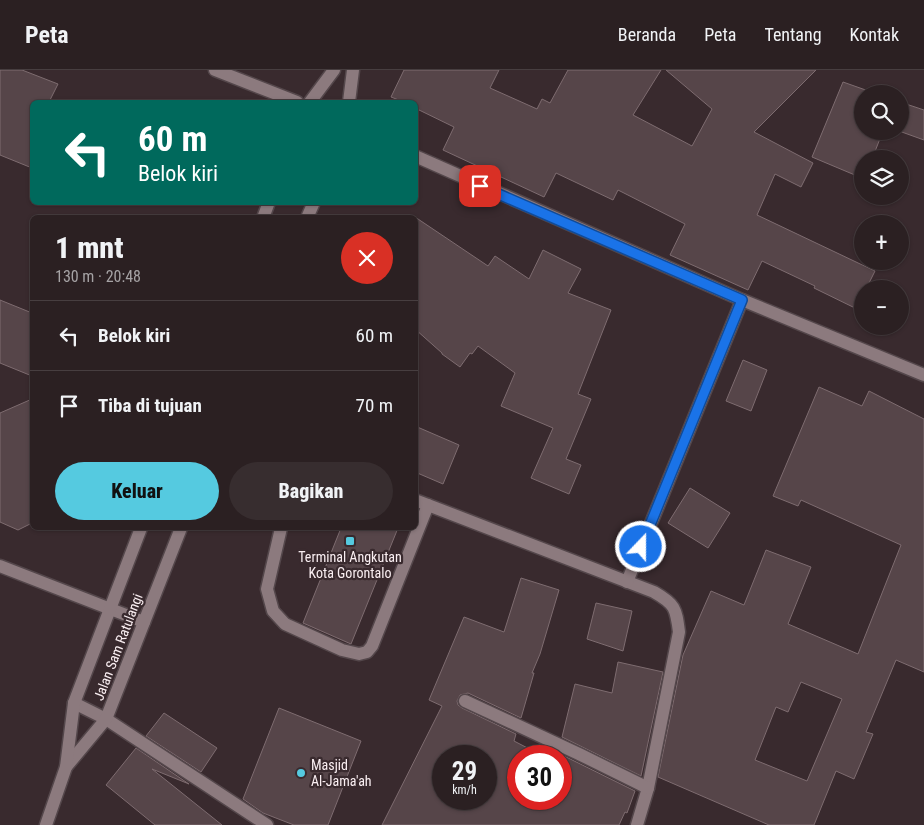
<!DOCTYPE html>
<html lang="id">
<meta charset="utf-8">
<style>
:root{--surface:#2b2022;--page:#372d2f;--text:#f1f3f6;--muted:#a6a3a5;--line:#473e40;--accent:#55cae0}
body{margin:0;font-family:"Roboto Condensed",sans-serif;background:var(--page);color:var(--text);height:100vh;display:flex;flex-direction:column;font-size:19px;white-space:nowrap}
*{box-sizing:border-box;margin:0}
p{font-size:16px;color:var(--muted)}
.icon{flex:none;width:28px;height:28px;fill:none;stroke:currentColor;stroke-width:2;stroke-linecap:round;stroke-linejoin:round}
.map{position:relative;flex:1;overflow:hidden}
.panel{position:absolute;left:30px;top:145px;width:388px;height:315px;display:flex;flex-direction:column;background:var(--surface);border-radius:8px;box-shadow:0 1px 4px #0004,0 0 0 1px var(--line)}
.panel>*{flex:none}
.hud{position:absolute;left:30px;top:30px;width:388px;height:105px;border-radius:8px;box-shadow:0 1px 4px #0004,0 0 0 1px var(--line);background:#00695c;color:#fff;overflow:hidden}
.fabs{position:absolute;left:854px;top:15px;display:grid;gap:10px}
.fabs a{display:grid;place-items:center;width:55px;height:55px;border-radius:50%;background:var(--surface);box-shadow:0 1px 4px #0004,0 0 0 1px var(--line);font-size:25px}
.speed{position:absolute;left:432px;top:675px;display:flex;gap:10px;font-size:25px;font-weight:700;text-align:center}
.speed>*{display:grid;place-content:center;width:65px;height:65px;border-radius:50%;background:var(--surface);box-shadow:0 1px 4px #0004,0 0 0 1px var(--line);line-height:1}
.speed small{font-size:12px;font-weight:400}
.speed .limit{border:8px solid #d22;background:#fff;color:#111}
.pin{position:absolute;display:grid;place-items:center;width:42px;height:42px;color:#fff;margin:-21px;border-radius:10px;box-shadow:0 2px 8px #0006}
.me{position:absolute;width:55px;margin:-28px;rotate:22deg;stroke-linejoin:round;filter:drop-shadow(0 0 4px #0008)}
.turn{display:flex;align-items:center;gap:18px;height:105px;padding:0 25px;font-size:22px}
.turn .icon{width:65px;height:65px;stroke-width:2.5}
.turn b{display:block;font-size:35px;line-height:42px}
.round{display:grid;place-items:center;flex:none;width:52px;height:52px;border-radius:26px;background:var(--page)}
.headline{display:flex;align-items:center;justify-content:space-between;height:85px;padding:0 25px}
h1{font-size:30px;font-weight:800;line-height:38px}
.cta{display:flex;gap:10px;margin-top:auto;padding:10px 25px}
.cta a{flex:1;height:58px;border-radius:30px;background:var(--accent);color:#111;font-size:20px;font-weight:800;line-height:58px;text-align:center}
.cta a+a{background:var(--page);color:var(--text)}
ul{padding:0;list-style:none}
li{display:flex;align-items:center;gap:15px;height:70px;padding:0 25px;border-top:1px solid var(--line)}
li div{flex:1}
li b{display:block;font-size:19px}
li em{font-style:normal}
header{display:flex;align-items:center;gap:30px;box-sizing:border-box;height:70px;padding:0 25px;background:var(--surface);border-bottom:1px solid var(--line)}
header strong{font-size:24px}
nav{display:flex;gap:28px;margin-inline-start:auto;font-size:18px}
.map>svg:first-child{display:block}
.building{fill:#564549;stroke:#7e6c70;fill-rule:evenodd}
.lines{fill:none;stroke-linecap:round;stroke-linejoin:round}
.minor-casing{stroke:#54474b;stroke-width:15}
.minor{stroke:#8c7a7e;stroke-width:12}
.route-casing{stroke:#114b97;stroke-width:12}
.route{stroke:#1a73e8;stroke-width:9}
.poi-dot{fill:#55cae0;stroke:#392a2e;stroke-width:2}
.labels{text-anchor:middle;stroke-width:4.5;stroke-linejoin:round;paint-order:stroke}
.poi-label{font-size:14px;fill:#faeff2;stroke:#392a2e}
.street-label{font-size:14px;fill:#faeff2;stroke:#392a2e}
</style>
<header>
<strong>Peta</strong>
<nav><a>Beranda</a><a>Peta</a><a>Tentang</a><a>Kontak</a></nav>
</header>
<div class="map">
<svg width="924" height="755" viewBox="0 0 924 755">
<rect width="100%" height="100%" fill="#392a2e"/>
<g class="building">
<path d="M0 0H22L58 14 49 32H32V98L0 85Z"/>
<path d="M404 0H499L490 18 537 39 542 29 550 33 568 0H661L633 45 692 76 712 39 666 0H816L754 62 813 93 801 117 775 104 757 145 875 201 866 219H862V227L857 239 814 218 815 216 762 191 748 220 670 185 685 154 618 120 613 130 556 103 544 127 443 80 454 57 415 38V32H404L391 27Z"/>
<path d="M843 12 877 24H862V61H883L872 89H862V108L812 87Z"/>
<path d="M900 32 924 40V70L899 61Z"/>
<path d="M415 147 488 196 495 186 529 209 543 180 581 199 568 223 611 240 578 324 591 329 566 389 581 395 569 424 531 408 553 358 501 336 515 303 478 276 472 284 470 283 460 297 442 284V283L415 259Z"/>
<path d="M0 230 32 243V306L0 293Z"/>
<path d="M743 290 767 300 751 341 726 331Z"/>
<path d="M819 317 862 336 869 321 924 349V602L896 590 866 662 873 664 854 709 836 701 814 755H769L658 707 683 585 711 521 744 535 766 480 811 497 788 554 858 584 901 475 801 430 798 436 773 426ZM801 612 842 629 807 711 755 690 776 637 788 642Z"/>
<path d="M32 329V453L18 460 0 452V343Z"/>
<path d="M415 356 459 375 443 414 415 402Z"/>
<path d="M690 418 730 443 708 478 668 453Z"/>
<path d="M341 458H398L351 574 303 553Z"/>
<path d="M521 508 559 520 540 584 532 603H534L521 648 468 623 460 625 457 631 458 635 462 638 516 664 514 671 543 686H519V729H561V686H557L558 683 635 721 627 743 625 742 619 755H382L442 636 429 630 464 547 504 562ZM444 686H486V729H444Z"/>
<path d="M596 533 632 541 623 581 587 569Z"/>
<path d="M618 592 663 602 641 706 562 667 575 614 612 623Z"/>
<path d="M279 638 361 671 328 755H294L263 743 243 729Z"/>
<path d="M164 643 217 678 201 702 146 666Z"/>
<path d="M136 678 189 714 152 699 222 755H155L106 715Z"/>
</g>
<g class="lines">
<defs>
<g id="minor">
<path d="M215 0 297 32"/>
<path d="M310 32 334 0"/>
<path d="M349 32 353 0"/>
<path d="M415 86 742 230 924 305"/>
<path d="M263 148 269 132"/>
<path d="M307 148 314 132"/>
<path d="M415 430 654 522C675 534 676 538 679 562L648 718 637 755"/>
<path d="M281 458 267 519 273 541 285 554 342 580 359 584 367 582 372 576 428 435"/>
<path d="M0 496 144 552"/>
<path d="M627 512 742 230"/>
<path d="M465 631 579 684 648 718"/>
<path d="M74 633 106 649 267 755"/>
<path d="M66 697 106 649 181 458"/>
<path d="M46 755 66 697 74 633 141 458"/>
</g>
</defs>
<use href="#minor" class="minor-casing"/>
<use href="#minor" class="minor"/>
</g>
<g class="lines">
<defs>
<path id="route" d="M480 116 742 230 641 477"/>
</defs>
<use href="#route" class="route-casing"/>
<use href="#route" class="route"/>
</g>
<g class="poi-dot">
<rect x="345" y="466" width="10" height="10" rx="2.5"/>
<circle cx="301" cy="703" r="5"/>
</g>
<g class="labels">
<g class="poi-label">
<text x="350" y="492">Terminal Angkutan<tspan x="350" dy="16">Kota Gorontalo</tspan></text>
<text x="311" y="700" text-anchor="start">Masjid<tspan x="311" dy="16">Al-Jama'ah</tspan></text>
</g>
<g class="street-label">
<text transform="translate(118 577) rotate(-69)" y="5">Jalan Sam Ratulangi</text>
</g>
</g>
</svg>
<div class="fabs">
<a><svg class="icon" aria-label="search" viewBox="0 0 24 24"><circle cx="10" cy="10" r="6"/><path d="M15 15l6 6"/></svg></a>
<a><svg class="icon" aria-label="layers" viewBox="0 0 24 24"><path d="M12 4l9 5-9 5-9-5zM3 14l9 5 9-5"/></svg></a>
<a>+</a>
<a>−</a>
</div>
<div class="speed"><div>29<small>km/h</small></div><div class="limit">30</div></div>
<div class="pin" style="left:480px;top:116px;background:#d93025"><svg class="icon" aria-label="arrive" viewBox="0 0 24 24"><path d="M6 21V4h12l-3 4 3 4H6"/></svg></div>
<svg class="me" style="left:641px;top:477px" viewBox="-20 -20 40 40"><circle r="17" fill="#1a73e8" stroke="#fff" stroke-width="3"/><path d="M0-11L8 9 0 5-8 9z" fill="#fff"/></svg>
<div class="hud">
<div class="turn"><svg class="icon" aria-label="left" viewBox="0 0 24 24"><path d="M17 20v-9H6M10 6l-5 5 5 5"/></svg><div><b>60 m</b>Belok kiri</div></div>
</div>
<section class="panel">
<div class="headline"><div><h1>1 mnt</h1><p>130 m · 20:48</p></div><a class="round" style="background:#d93025;color:#fff"><svg class="icon" aria-label="close" viewBox="0 0 24 24"><path d="M6 6l12 12M18 6L6 18"/></svg></a></div>
<ul>
<li><svg class="icon" aria-label="left" viewBox="0 0 24 24"><path d="M17 20v-9H6M10 6l-5 5 5 5"/></svg><div><b>Belok kiri</b></div><em>60 m</em></li>
<li><svg class="icon" aria-label="arrive" viewBox="0 0 24 24"><path d="M6 21V4h12l-3 4 3 4H6"/></svg><div><b>Tiba di tujuan</b></div><em>70 m</em></li>
</ul>
<div class="cta"><a>Keluar</a><a>Bagikan</a></div>
</section>
</div>
